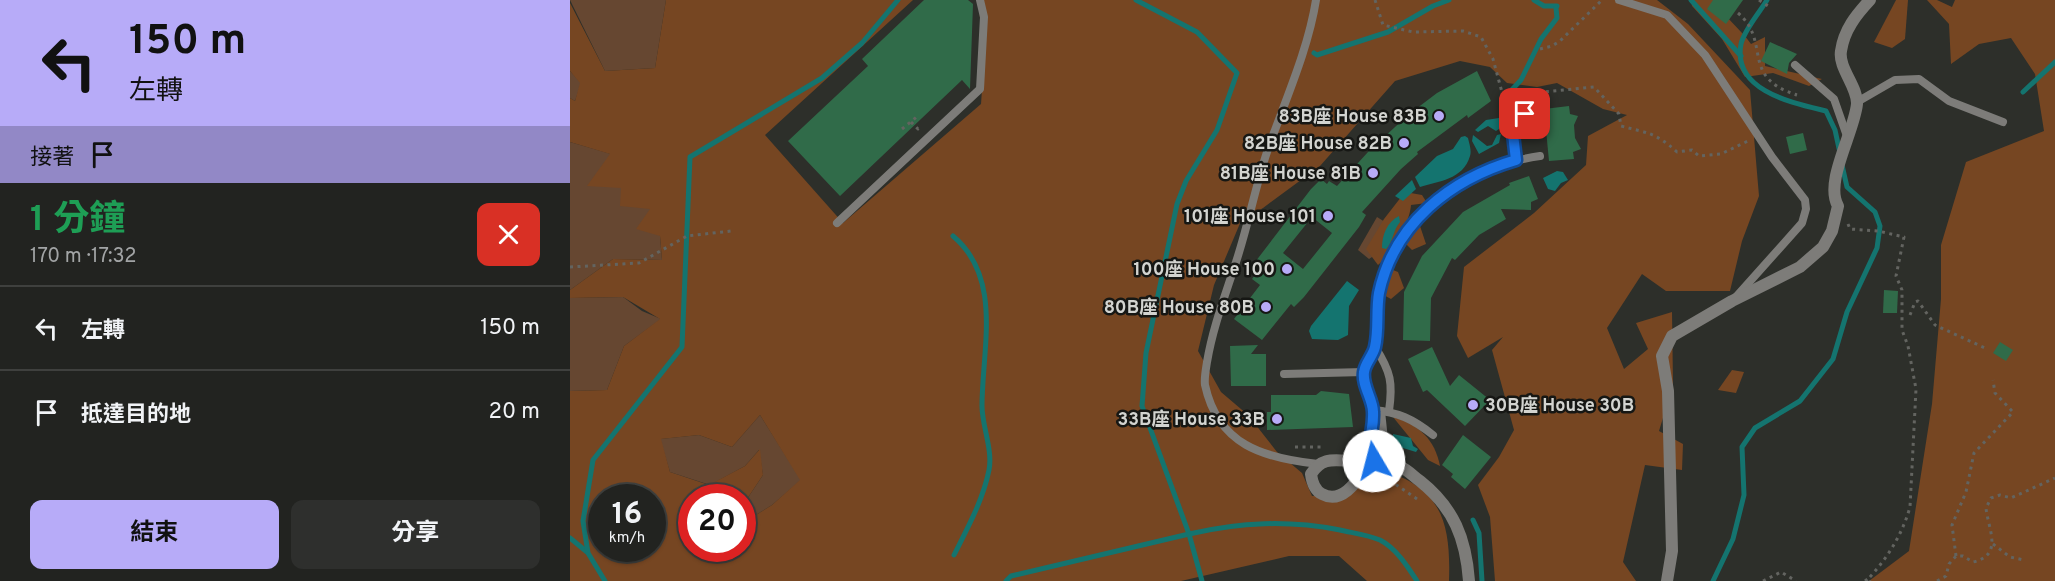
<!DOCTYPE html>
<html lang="zh-TW">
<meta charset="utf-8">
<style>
:root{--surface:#222320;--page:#2e2f2d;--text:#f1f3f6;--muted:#a2a4a5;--line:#3f403e;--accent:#b7abf8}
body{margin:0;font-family:Overpass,"Noto Sans TC",sans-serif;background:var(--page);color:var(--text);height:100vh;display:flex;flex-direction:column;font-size:22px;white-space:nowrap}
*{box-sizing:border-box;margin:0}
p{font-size:20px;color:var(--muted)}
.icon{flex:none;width:33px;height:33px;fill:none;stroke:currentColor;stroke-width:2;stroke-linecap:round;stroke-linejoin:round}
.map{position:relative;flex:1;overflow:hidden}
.sheet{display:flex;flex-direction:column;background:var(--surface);width:570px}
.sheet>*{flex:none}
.hud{background:#b7abf8;color:#111;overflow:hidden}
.speed{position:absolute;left:18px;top:484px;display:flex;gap:12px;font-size:30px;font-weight:700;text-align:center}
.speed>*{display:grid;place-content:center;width:78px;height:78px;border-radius:50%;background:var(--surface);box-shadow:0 2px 4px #0004,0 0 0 2px var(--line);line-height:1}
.speed small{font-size:15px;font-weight:400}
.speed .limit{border:9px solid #d22;background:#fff;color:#111}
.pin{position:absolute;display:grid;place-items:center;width:51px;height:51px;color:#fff;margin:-26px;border-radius:12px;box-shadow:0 3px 9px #0006}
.me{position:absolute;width:66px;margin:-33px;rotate:352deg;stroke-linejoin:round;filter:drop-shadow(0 0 4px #0008)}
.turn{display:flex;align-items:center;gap:21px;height:126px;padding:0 30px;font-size:27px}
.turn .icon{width:78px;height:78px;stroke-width:2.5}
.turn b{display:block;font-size:42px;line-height:51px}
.then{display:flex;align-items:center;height:57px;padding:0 30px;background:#0003;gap:12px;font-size:22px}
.round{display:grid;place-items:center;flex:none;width:63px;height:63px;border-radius:12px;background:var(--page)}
.overview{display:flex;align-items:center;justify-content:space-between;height:102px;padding:0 30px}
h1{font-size:36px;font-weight:700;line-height:45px;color:#1e9e55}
.primary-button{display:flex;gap:12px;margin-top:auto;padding:12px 30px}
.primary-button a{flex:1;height:69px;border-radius:12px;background:var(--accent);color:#111;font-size:24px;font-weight:700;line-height:69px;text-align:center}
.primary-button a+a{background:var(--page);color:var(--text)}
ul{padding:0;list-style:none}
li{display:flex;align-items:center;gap:18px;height:84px;padding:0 30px;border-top:2px solid var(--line)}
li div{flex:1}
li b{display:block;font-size:22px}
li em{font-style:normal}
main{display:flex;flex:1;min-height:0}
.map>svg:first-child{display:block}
.green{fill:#664731}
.forest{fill:#764622;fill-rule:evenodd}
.water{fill:#14746f}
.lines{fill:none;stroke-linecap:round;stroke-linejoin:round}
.stream{stroke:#14746f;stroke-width:5}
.building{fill:#306b49;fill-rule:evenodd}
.path{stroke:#636460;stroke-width:3;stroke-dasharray:3 4.5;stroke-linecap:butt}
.lane{stroke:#7d7c79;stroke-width:8}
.street{stroke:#7d7c79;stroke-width:12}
.route-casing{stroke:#114b97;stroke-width:15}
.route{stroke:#1a73e8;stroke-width:10}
.poi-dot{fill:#b7abf8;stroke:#161714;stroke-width:2}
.labels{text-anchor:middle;stroke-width:5;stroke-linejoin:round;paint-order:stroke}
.poi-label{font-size:18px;font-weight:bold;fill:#d3d4d0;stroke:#161714;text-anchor:end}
</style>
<main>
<section class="sheet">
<div class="hud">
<div class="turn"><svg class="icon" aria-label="left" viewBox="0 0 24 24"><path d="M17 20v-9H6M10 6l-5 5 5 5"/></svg><div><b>150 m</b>左轉</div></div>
<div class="then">接著<svg class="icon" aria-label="arrive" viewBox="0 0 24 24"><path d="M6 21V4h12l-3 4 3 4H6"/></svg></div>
</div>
<div class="overview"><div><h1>1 分鐘</h1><p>170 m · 17:32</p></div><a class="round" style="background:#d93025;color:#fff"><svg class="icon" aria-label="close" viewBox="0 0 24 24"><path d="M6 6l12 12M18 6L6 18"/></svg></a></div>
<ul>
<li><svg class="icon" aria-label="left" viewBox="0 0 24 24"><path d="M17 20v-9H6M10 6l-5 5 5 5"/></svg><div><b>左轉</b></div><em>150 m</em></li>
<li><svg class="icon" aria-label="arrive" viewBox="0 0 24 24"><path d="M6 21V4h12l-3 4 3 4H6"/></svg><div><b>抵達目的地</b></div><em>20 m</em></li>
</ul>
<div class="primary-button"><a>結束</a><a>分享</a></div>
</section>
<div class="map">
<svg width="1485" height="581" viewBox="0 0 1485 581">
<rect width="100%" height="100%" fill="#2d2f2a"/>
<g class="green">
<path d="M0 0H96L85 68 35 71Z"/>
<path d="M0 71 11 83 5 101 0 98Z"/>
<path d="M0 142 41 154 51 188 81 209 90 236 92 260 43 259 0 290Z"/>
<path d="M807 217 815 222 805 255 799 259 788 250Z"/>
<path d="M53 297 72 311 91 319 54 346 37 390 0 391V298Z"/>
<path d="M190 415 231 480 202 505 173 523V505L193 475 189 450 175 466 140 485 100 472 90 439 129 435 162 447Z"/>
</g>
<g class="forest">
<path d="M96 0H343L195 135 273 223 411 104 413 75 409 0H1087L1118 24 1180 90 1189 196 1172 241 1160 291H1096L1072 274 1037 328 1054 369 1078 349 1066 323 1102 312 1103 385 1089 431 1113 444 1112 470 1075 465 1053 562 1066 581H925L920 517 908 485 929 457 944 430 922 350 933 337 898 358 887 336 894 267 964 213 1016 165 1018 136 1057 115 1033 109 987 83 967 87 937 83 920 67 890 61 825 81 750 166 693 208 671 221 644 285 628 351 651 392 678 415 707 452 732 473 742 496 779 494 808 469C871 486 881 521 879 581H797L769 556H719L611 581H0V391L37 390 54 346 90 319 53 297 0 298V290L43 259 92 260 90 236 66 229 80 209 50 206 51 188 17 186 40 154 0 142V98L5 101 10 83 0 71V3L35 71 85 68ZM190 415 230 480 202 505 173 523 172 549H122V498H172L173 505 193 475 190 449 175 466 139 485 100 472 91 439 129 435 162 447ZM32 498H82V549H32Z"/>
<path d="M1121 0H1146C1153 17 1171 29 1181 44L1195 37V66L1252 79 1239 86 1203 73 1175 77 1152 39 1122 6Z"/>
<path d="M1326 0H1338L1335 39 1322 48 1304 42Z"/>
<path d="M1357 0H1367L1382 7 1385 0H1485V581H1299L1339 551 1362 404 1371 299V245L1396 162 1474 131 1465 74 1441 38 1409 44 1381 64 1379 24Z"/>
<path d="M835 192 852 195 857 203 841 205C840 222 822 254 808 265L796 249 814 219Z"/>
<path d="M849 223 856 244 842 250 836 244 840 231Z"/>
<path d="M823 270 828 272 834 288 821 299 810 293 811 283Z"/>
<path d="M1162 370 1174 372 1166 393 1148 390Z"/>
<path d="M823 417C849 424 865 440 870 466L858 460Z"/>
</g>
<g class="water">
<path d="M929 118V129L926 131 918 126 908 132 905 130 916 120Z"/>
<path d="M931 134 929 143 909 154 902 141 903 135 917 146 922 145 927 135Z"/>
<path d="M895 136 898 138C899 143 902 151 900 156 893 180 868 181 850 187L845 177 867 156 883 149 891 137Z"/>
<path d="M987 171 993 172 998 180 991 183 985 191 978 189 973 178Z"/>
<path d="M842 180 846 189 833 201 825 196Z"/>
<path d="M829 216 830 222C823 230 823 242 816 249L812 248C812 235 817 222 829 216Z"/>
<path d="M777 281 789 290 779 306 778 335 768 340 742 339 739 331 741 326Z"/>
<path d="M823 434 841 438 843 446 848 449 846 452 823 445Z"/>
</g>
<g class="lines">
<g class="stream">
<path d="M964 0 974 6H987"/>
<path d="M1121 0 1171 56"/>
<path d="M1197 0C1190 12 1174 30 1171 44 1162 91 1223 103 1256 111L1265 130 1270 153"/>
<path d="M744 53 747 55 818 32 863 6 879 0"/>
<path d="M1453 92 1485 62"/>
<path d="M936 96 951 80 971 39 987 18 986 8"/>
<path d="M383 236C433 278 412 349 412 406 412 426 423 450 419 470 413 500 398 527 384 555"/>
<path d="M903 520 909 533 912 581"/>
<path d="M0 538 17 552"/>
<path d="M35 581 18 553 13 521 23 460 112 347 120 157 252 78 292 43 328 0"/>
<path d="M436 581 441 576 619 534 572 406 576 353 607 204 616 181 647 130 667 73 627 32 566 0"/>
<path d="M632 581 619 534C671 522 718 520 770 530 783 533 798 535 810 540 826 548 838 567 847 581"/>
<path d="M1143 581 1163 539 1174 495 1172 447 1185 428 1230 401 1263 359 1277 312 1307 248 1310 226 1305 212 1277 187 1272 165"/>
</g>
</g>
<g class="building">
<path d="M354 0H398L403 4 400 89 392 80 270 196 218 141 298 66 292 59Z"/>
<path d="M1143 0H1173L1156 24 1137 9Z"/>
<path d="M1200 42 1227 54 1219 63 1217 74 1191 61Z"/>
<path d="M907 71 921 101 898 118 897 115 847 152 848 154 831 169 792 212 796 215 789 227 734 297 724 307 721 304 692 340 664 319 690 285 682 279 685 275 679 270 741 189 751 179 757 184 759 181 767 186 798 152 838 115 867 93ZM742 217 762 233 733 269 713 253Z"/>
<path d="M999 106 1000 114 1008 116 1004 125 1005 138 1011 149 1003 152 1004 159 979 161 974 109Z"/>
<path d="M1233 133 1237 150 1220 154 1216 137Z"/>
<path d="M959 176 968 199 961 202V210L931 209 936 219 909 235 885 260 882 258 861 298 860 341 833 340 834 292 852 256 893 212 940 185 939 183Z"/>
<path d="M1314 290 1328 291 1327 313H1313Z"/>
<path d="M1430 342 1443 350 1436 361 1423 353Z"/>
<path d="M688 345 681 354H696V386H661L660 346Z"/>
<path d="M862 347 880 386 889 375 920 400 895 426 857 390 853 392 838 359Z"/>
<path d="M751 391 779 394 783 427 697 430V412H701V395H746Z"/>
<path d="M893 435 921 457 895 489 881 477 883 474 872 465Z"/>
</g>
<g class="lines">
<g class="path">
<path d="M805 0 813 25 843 32 893 31 911 37 923 59 933 96 1024 87 1049 114 1051 126C1077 133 1085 132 1107 152L1122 150 1129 156 1151 154 1178 141"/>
<path d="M1189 0 1201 8"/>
<path d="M1168 13C1202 42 1169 77 1227 95"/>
<path d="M970 49 982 46 990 41 1032 0"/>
<path d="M341 122 348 129 350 127"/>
<path d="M332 129 349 115"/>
<path d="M1278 224 1280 229 1308 231 1334 237 1326 276 1332 290V330L1338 346 1346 389 1340 507C1332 535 1318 557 1299 578"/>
<path d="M0 267 69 263 117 236 161 231"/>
<path d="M1340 315 1345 302 1348 301 1365 325 1417 349"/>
<path d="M725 447H751"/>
<path d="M804 480 825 484 847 499"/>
<path d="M1423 544 1440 557 1454 560"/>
<path d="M1386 556 1382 525 1396 492 1404 453 1443 412 1425 393 1423 380"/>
<path d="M1193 581 1211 572 1226 581"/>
<path d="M1295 581 1299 578 1300 581"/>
<path d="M1367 581 1376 576 1379 564 1386 556H1393L1403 562C1434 555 1418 529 1416 508L1421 498 1430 495 1441 498 1485 478"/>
</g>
<g class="lane">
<path d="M746 0C738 51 714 103 697 152 685 188 678 226 666 262 655 296 643 327 637 362 636 369 634 378 635 385 648 445 693 458 748 464"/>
<path d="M1049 0 1097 15 1135 55 1202 157 1235 200 1236 209 1232 223 1166 297"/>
<path d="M1225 65 1264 99 1278 139"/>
<path d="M1287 102 1325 80 1349 79 1379 101 1433 122"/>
<path d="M946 160C942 138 941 121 963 111"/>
<path d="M267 223 410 89 414 17 410 0"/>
<path d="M805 347C821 372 823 383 819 411"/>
<path d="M714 374 794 372"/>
<path d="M803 410C828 412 843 419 863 435"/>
<path d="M811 411 814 440 812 462"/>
<path d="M804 461C796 436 804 433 803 411 803 398 791 386 794 372 795 363 803 355 805 347 809 329 806 310 810 292 827 214 895 167 970 156"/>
</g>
<g class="street">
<path d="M801 461C790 476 774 506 752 494 744 490 742 482 741 474 752 457 763 460 781 461 798 461 816 461 831 467 838 470 844 477 850 481 884 508 896 539 899 581"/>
<path d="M1097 581 1102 551 1098 391 1092 356 1102 336 1162 301 1230 267 1253 247 1262 231 1268 206C1254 182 1284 133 1287 104 1288 87 1268 68 1271 51 1274 30 1286 15 1300 0"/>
</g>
</g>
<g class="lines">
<defs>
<path id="route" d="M804 461C796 436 804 433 803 412 803 399 792 386 794 372 795 363 803 356 805 347 809 330 806 310 809 293 824 223 881 179 946 160L943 134 955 114"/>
</defs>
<use href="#route" class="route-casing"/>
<use href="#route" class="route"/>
</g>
<g class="poi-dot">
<circle cx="869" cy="116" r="6"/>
<circle cx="834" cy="143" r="6"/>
<circle cx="803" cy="173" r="6"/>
<circle cx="758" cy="216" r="6"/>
<circle cx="717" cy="269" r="6"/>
<circle cx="696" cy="307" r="6"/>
<circle cx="903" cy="405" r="6"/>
<circle cx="707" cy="419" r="6"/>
</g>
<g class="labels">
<g class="poi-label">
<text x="857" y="122">83B座 House 83B</text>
<text x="822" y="149">82B座 House 82B</text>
<text x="791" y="179">81B座 House 81B</text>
<text x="746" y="222">101座 House 101</text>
<text x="705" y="275">100座 House 100</text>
<text x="684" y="313">80B座 House 80B</text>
<text x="915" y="411" text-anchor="start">30B座 House 30B</text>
<text x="695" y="425">33B座 House 33B</text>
</g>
</g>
</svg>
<div class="speed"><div>16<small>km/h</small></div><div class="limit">20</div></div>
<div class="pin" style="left:955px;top:114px;background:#d93025"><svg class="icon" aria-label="arrive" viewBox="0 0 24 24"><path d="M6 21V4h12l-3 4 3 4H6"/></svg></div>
<svg class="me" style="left:804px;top:461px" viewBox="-20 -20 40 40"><circle r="19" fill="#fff"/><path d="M0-13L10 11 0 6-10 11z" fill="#1a73e8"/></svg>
</div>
</main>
